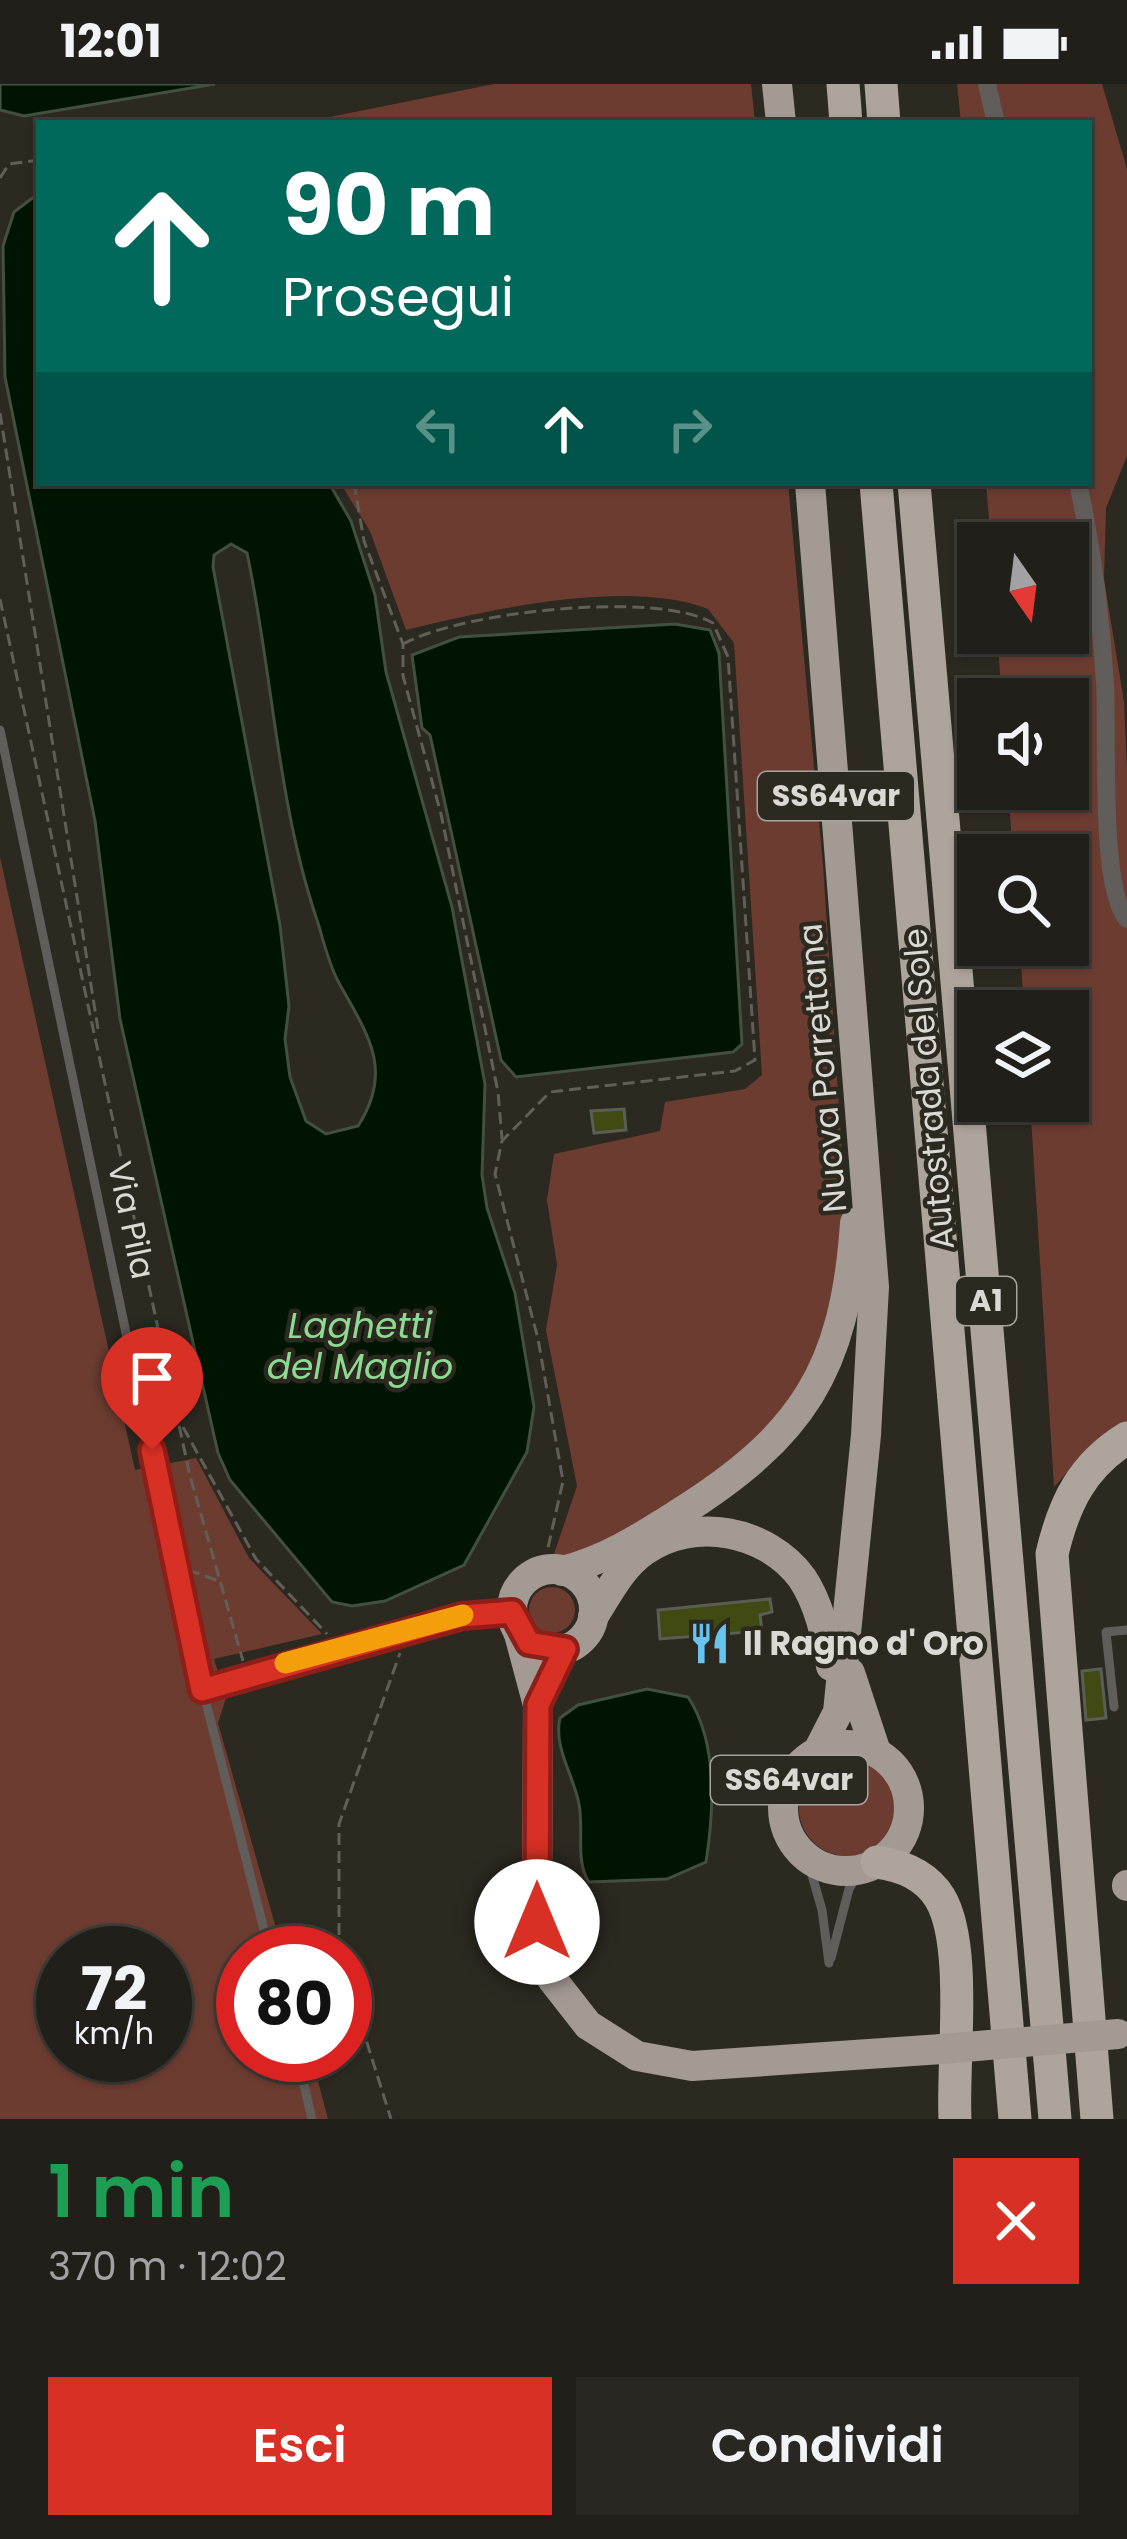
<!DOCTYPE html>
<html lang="it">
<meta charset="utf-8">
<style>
:root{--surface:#211f19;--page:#292722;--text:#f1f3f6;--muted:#a2a2a2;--line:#3e3d38;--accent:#d93025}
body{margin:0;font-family:Poppins,sans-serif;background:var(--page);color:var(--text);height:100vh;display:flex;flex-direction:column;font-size:45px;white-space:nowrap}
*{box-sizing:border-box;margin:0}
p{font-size:39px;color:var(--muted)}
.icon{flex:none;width:66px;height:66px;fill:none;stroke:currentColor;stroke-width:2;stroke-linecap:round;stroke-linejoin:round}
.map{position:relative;height:2035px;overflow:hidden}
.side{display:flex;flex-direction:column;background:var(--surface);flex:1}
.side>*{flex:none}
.hud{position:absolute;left:36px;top:36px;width:1056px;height:366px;border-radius:0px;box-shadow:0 3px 9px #0004,0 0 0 3px var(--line);background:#00695c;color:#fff;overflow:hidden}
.needle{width:78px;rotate:166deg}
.controls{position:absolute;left:957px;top:438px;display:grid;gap:24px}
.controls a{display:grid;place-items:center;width:132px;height:132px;border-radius:0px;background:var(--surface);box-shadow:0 3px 9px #0004,0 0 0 3px var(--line);font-size:60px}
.speed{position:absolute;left:36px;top:1842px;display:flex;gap:24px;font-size:60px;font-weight:700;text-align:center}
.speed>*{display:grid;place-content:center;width:156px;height:156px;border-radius:50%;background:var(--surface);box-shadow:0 3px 9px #0004,0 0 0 3px var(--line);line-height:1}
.speed small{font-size:30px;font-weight:400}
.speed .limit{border:18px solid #d22;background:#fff;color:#111}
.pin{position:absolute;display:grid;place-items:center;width:102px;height:102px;color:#fff;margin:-123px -51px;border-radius:50% 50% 50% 0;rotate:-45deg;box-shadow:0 0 12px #0007}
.pin .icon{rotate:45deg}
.me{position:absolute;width:132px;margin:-66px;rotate:0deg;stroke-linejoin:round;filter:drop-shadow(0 0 9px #0008)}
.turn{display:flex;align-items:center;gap:42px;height:252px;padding:0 48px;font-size:54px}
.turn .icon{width:156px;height:156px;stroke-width:2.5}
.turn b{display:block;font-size:84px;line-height:102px}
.lanes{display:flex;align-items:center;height:114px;padding:0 48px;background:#0003;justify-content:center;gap:60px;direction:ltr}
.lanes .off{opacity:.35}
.round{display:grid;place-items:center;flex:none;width:126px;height:126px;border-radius:0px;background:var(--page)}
.head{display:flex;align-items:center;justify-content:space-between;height:204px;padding:0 48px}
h1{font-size:72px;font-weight:600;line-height:90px;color:#1e9e55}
.cta{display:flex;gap:24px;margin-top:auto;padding:24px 48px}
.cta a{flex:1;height:138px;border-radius:0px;background:var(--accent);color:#fff;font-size:48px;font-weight:600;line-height:138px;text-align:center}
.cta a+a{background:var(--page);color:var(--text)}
.status{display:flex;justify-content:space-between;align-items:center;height:84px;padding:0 60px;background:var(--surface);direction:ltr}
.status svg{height:33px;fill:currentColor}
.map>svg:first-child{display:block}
.green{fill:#6c3c31;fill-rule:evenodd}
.water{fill:#001501;stroke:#425040;stroke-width:3;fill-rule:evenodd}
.building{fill:#414a13;stroke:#5b5e54;stroke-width:3}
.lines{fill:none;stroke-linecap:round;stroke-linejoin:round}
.path{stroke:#615f57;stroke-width:3;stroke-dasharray:12 6;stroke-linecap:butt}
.service{stroke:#605d5a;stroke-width:9}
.minor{stroke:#605d5a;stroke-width:18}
.trunk{stroke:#a29a93;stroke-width:30}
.motorway{stroke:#ada49c;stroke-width:33}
.trunk-bridge{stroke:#a29a93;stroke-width:30}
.route-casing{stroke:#8d1f18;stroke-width:30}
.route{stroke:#d93025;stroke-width:21}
.slow{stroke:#f59e0b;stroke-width:21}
.labels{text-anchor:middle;stroke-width:9;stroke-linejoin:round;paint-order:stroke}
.shield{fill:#2c2921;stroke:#a6a49e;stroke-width:3}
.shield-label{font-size:30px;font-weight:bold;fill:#dbd9d3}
.street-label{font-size:33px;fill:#dbd9d3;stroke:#2c2921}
.poi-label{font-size:33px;font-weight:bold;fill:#dbd9d3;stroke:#2c2921;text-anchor:start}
.water-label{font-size:36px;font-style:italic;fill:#8ddb92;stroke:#2c2921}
</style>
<div class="status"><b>12:01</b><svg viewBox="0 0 49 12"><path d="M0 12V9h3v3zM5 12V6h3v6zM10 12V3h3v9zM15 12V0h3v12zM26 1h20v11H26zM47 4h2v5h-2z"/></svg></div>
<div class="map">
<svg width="1127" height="2035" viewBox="0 0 1127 2035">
<rect width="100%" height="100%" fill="#2c2921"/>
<g class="green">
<path d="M494 0H751L755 39H300Z"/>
<path d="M957 0H1102L1127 85V372L1106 424 1104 495 1124 618 1127 684V1343L1088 1366 1054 1403 1030 1017H1068V927H1024L1020 861H1068V771H1013L1008 705H1068V615H1002L997 549H1068V459H991L986 399H1089V39H961Z"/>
<path d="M340 399H788L823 781 844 1100 841 1193 818 1273 758 1361 605 1462 561 1472 554 1470 577 1402 546 1246 557 1181 547 1116 554 1070 660 1047 665 1018 745 1005 762 991 734 559 708 525C629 494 487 526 406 546L370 447Z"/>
<path d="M0 773 135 1386 196 1374 249 1474 322 1550 214 1575 226 1614 218 1639 283 1869H243V1971H311L328 2035H0ZM63 1869H165V1971H63Z"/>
<circle cx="552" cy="1526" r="23"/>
<circle cx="847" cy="1724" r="48"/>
</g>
<g class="water">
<path d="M0 0H215L24 32 0 26Z"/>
<path d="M39 109V399H329L351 437 375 511 386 588 452 823 485 1000 482 1091 487 1124 515 1209 534 1323 527 1368 464 1481 385 1517 352 1522 332 1518 230 1396 218 1369 120 935 95 737 5 293 3 162 14 128ZM231 460 247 469C273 592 277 719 318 839 324 859 329 881 339 899 368 951 394 986 358 1042L326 1050 306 1037 290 993 285 955 289 922 280 841 213 483 214 471Z"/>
<path d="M675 540 710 546 719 569 742 960 733 968 516 993 501 976 430 651 422 644 412 571 459 553Z"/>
<path d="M647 1605 688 1613C718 1658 714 1727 706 1778L667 1795 589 1798C575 1778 584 1745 579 1720 574 1692 553 1663 560 1634L578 1621Z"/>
</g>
<g class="building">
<path d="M624 1025 626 1046 594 1049 591 1027Z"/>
<path d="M770 1515 772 1528 760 1531 762 1547 660 1555 658 1526Z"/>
<path d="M1101 1585 1106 1634 1086 1636 1082 1587Z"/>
</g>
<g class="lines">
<g class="path">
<path d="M0 94 9 80 39 76"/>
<path d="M0 329 98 945"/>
<path d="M354 399 364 457 403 560V592L441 730 498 1008 502 1055"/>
<path d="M0 515 190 1392 243 1577"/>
<path d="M403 560C460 528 656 506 713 539L728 573 755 976 735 987 550 1008 502 1057 495 1090 538 1255 563 1397 547 1468"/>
<path d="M183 1343 256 1475 327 1550"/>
<path d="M188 1486 219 1497"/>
<path d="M339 1869V1740L400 1569"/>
<path d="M345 1889 391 2035"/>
</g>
<g class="service">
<path d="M0 646 191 1560 270 1869"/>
<path d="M1114 1623 1106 1548 1127 1546"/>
<path d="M807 1774 822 1826 829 1879"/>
<path d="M831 1874 849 1805 861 1785"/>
<path d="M297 1971 312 2035"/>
</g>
<g class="minor">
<path d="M987 0 996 39"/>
<path d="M1078 399C1092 463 1101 534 1105 600 1108 648 1099 804 1127 835"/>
<path d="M221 1599 462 1532 512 1528"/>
</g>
<g class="trunk">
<path d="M777 0 781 39"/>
<path d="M810 399 874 1203 866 1351 838 1628 818 1667"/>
<circle cx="553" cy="1526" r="41"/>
<path d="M562 1487C606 1476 640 1454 678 1430 802 1352 845 1287 855 1139"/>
<path d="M593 1533C608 1510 621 1483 644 1467 693 1432 767 1446 802 1494 819 1519 826 1552 831 1582"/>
<path d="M519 1550 538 1621 537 1838 552 1895 588 1941 637 1972 692 1982 942 1965"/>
<path d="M850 1589 876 1668"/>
<circle cx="846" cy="1724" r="63"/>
<path d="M1127 1801V1802"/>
</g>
<g class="motorway">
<path d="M843 0 846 39"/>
<path d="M881 0 884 39"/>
<path d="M876 399 1015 2035"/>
<path d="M914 399 1055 2035"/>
<path d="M877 1778C903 1782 926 1791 940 1814 968 1861 952 1978 955 2035"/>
<path d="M1097 2035 1052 1470C1064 1419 1082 1382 1127 1354"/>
</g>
<path class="trunk-bridge" d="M942 1965 1118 1950"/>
</g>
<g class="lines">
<defs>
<path id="route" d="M152 1366 202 1606 462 1532 512 1528 529 1559 565 1565 538 1621 537 1838"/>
</defs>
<use href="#route" class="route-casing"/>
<use href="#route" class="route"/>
<path class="slow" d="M285 1579 463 1531"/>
</g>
<defs>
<symbol id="restaurant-bare" viewBox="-9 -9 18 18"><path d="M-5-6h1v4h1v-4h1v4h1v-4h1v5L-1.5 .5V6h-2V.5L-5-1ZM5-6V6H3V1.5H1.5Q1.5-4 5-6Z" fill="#66c4ef" stroke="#2c2921" stroke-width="2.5" paint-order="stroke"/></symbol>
</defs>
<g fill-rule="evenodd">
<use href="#restaurant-bare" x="680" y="1530" width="59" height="59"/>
</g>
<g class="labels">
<g class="shield">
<rect x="758" y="688" width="156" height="48" rx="9"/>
<rect x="956" y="1193" width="60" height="48" rx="9"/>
<rect x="711" y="1672" width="156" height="48" rx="9"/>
</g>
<g class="shield-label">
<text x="836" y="722">SS64var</text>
<text x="986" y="1227">A1</text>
<text x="789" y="1706">SS64var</text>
</g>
<g class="street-label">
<text transform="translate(822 984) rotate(-95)" y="12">Nuova Porrettana</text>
<text transform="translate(928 1005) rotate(-95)" y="12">Autostrada del Sole</text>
<text transform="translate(132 1136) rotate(78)" y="12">Via Pila</text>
</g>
<g class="poi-label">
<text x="743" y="1571">Il Ragno d' Oro</text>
</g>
<g class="water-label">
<text x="360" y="1254">Laghetti<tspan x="360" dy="41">del Maglio</tspan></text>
</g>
</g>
</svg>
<div class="controls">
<a><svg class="needle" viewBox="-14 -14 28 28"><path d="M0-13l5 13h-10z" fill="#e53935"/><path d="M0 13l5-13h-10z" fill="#a2a2a2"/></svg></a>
<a><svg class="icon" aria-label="sound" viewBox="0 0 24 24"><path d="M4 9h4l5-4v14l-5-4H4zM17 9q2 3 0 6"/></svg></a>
<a><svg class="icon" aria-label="search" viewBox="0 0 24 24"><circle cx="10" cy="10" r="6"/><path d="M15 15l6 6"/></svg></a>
<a><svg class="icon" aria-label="layers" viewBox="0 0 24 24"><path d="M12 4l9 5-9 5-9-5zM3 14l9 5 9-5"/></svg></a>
</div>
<div class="speed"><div>72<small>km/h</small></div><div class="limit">80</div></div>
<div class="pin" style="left:152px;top:1366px;background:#d93025"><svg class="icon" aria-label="arrive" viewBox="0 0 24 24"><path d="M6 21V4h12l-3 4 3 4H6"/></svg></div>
<svg class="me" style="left:537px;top:1838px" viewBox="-20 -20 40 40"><circle r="19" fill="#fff"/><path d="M0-13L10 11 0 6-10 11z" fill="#d93025"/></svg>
<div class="hud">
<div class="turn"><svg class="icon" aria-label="ahead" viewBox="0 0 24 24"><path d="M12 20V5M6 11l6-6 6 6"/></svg><div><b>90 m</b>Prosegui</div></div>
<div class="lanes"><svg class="icon off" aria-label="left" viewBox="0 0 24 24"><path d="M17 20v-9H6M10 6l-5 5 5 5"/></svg><svg class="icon" aria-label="ahead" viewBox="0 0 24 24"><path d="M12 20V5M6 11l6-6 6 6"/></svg><svg class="icon off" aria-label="right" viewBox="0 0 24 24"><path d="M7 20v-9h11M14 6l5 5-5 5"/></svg></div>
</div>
</div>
<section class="side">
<div class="head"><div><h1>1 min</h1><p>370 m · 12:02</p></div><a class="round" style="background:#d93025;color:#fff"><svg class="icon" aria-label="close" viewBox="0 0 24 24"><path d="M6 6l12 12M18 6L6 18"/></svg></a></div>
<div class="cta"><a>Esci</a><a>Condividi</a></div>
</section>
